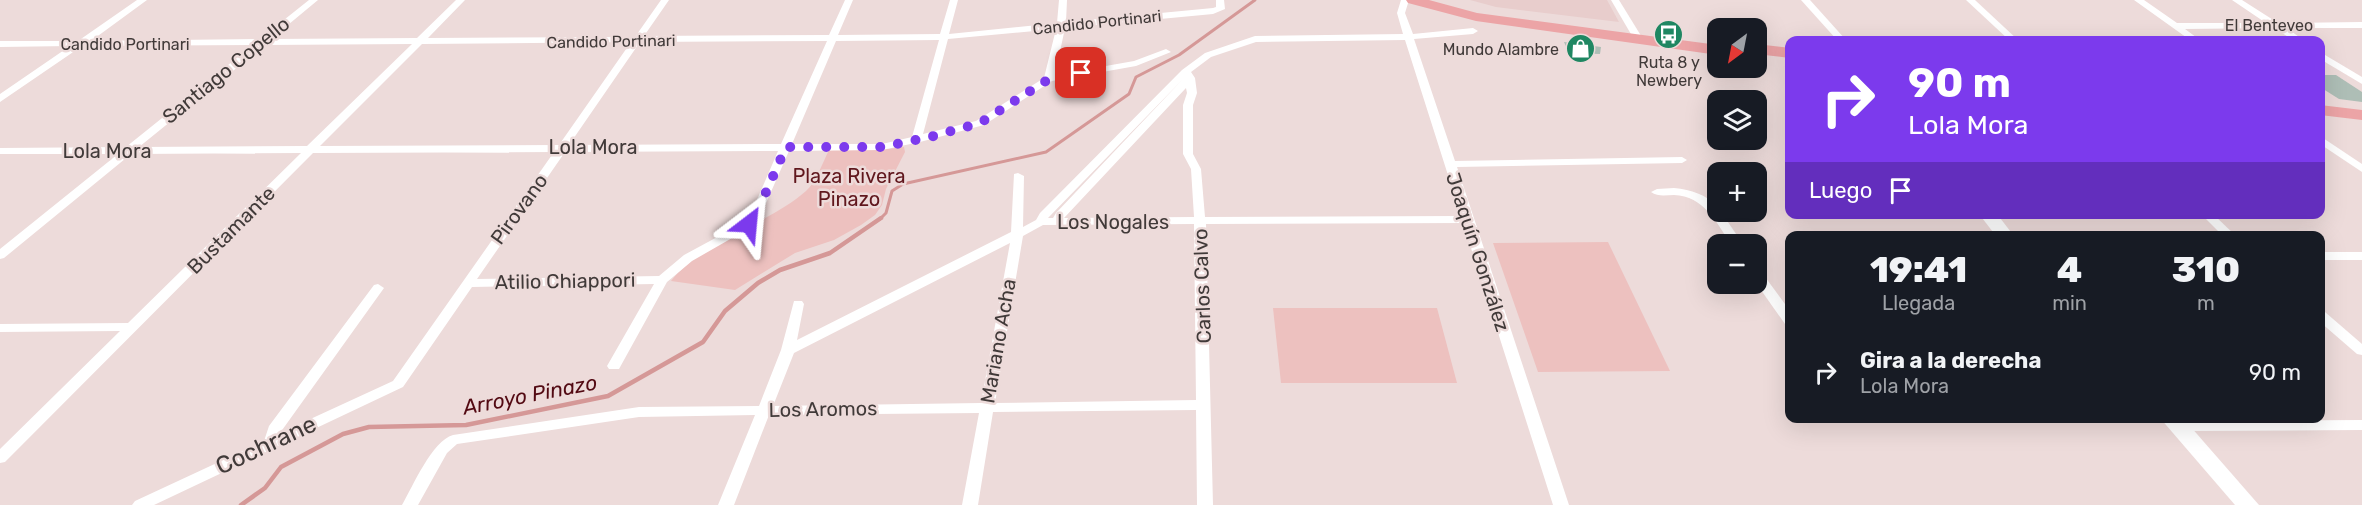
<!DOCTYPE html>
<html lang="es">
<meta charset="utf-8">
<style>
:root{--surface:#171b24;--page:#242831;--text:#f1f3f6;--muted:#9ea1a6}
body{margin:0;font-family:Rubik,sans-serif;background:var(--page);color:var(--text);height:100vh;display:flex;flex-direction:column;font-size:22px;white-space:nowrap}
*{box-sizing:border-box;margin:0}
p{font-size:20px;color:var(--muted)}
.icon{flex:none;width:33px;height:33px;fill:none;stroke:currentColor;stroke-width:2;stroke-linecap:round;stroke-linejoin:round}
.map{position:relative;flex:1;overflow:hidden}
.panel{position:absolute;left:1785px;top:231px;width:540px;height:192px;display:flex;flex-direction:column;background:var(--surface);border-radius:12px;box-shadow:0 6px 24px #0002}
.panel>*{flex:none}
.hud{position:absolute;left:1785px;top:36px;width:540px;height:183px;border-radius:12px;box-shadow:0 6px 24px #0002;background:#7c3aed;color:#fff;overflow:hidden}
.needle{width:39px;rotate:212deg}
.fabs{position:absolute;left:1707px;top:18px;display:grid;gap:12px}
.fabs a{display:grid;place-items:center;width:60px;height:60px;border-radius:12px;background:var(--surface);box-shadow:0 6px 24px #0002;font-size:30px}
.pin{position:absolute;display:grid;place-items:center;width:51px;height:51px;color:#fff;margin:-26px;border-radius:12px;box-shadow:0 3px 9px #0006}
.me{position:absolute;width:66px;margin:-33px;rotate:29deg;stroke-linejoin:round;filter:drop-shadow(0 0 4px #0008)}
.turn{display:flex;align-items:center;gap:21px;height:126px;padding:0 24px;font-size:27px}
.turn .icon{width:78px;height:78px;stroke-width:2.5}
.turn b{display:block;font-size:42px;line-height:51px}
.then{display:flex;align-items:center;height:57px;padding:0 24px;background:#0003;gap:12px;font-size:22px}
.eta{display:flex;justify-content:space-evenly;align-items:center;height:102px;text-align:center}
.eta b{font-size:36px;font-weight:800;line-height:42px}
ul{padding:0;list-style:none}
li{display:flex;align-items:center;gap:18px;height:78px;padding:0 24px}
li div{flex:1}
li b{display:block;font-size:22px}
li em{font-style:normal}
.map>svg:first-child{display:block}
.built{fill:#e8cdcc}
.green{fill:#edc1bf}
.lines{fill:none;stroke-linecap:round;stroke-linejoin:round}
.stream-far1{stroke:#d59897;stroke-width:3}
.stream{stroke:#d59897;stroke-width:4.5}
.building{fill:#aebeb6}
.street{fill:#fff;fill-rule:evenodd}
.secondary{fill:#fff;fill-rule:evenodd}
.primary{fill:#eca4a6;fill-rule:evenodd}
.route{stroke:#7c3aed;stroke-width:10;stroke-dasharray:0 18}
.labels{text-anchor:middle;stroke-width:5;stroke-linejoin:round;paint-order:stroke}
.far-street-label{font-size:16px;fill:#413a39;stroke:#eddbda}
.far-poi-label{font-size:16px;fill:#413a39;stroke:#eddbda;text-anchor:end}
.street-label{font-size:20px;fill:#413a39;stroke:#eddbda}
.park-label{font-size:20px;fill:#60171d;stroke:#eddbda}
.water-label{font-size:21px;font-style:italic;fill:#530a13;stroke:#eddbda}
.near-street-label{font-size:24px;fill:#413a39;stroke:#eddbda}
</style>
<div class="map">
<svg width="2362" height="505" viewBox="0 0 2362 505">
<rect width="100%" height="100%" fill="#eddbda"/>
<path class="built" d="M1470 0H1607L1619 22 1496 7Z"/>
<g class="green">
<path d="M904 147 905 152 886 189 882 205 875 215 861 225 834 240 795 253 735 290 671 281C701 242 767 225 806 191 816 182 823 162 829 150H879Z"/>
<path d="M1608 242 1670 371 1538 372 1493 243Z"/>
<path d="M1273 308H1437L1457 383H1281Z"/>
</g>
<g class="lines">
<path class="stream-far1" d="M880 219 886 213 892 191 903 184 1046 152 1129 94 1136 77 1179 55 1255 0"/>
<path class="stream" d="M241 505 265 488 281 467 343 434 369 427 466 425 608 396 703 342 725 311 758 283 780 270 830 253 881 218"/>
</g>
<g class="building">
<path d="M1564 42 1601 47 1600 54 1569 53Z"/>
<path d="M2320 75H2336L2362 92V102L2339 99 2320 87Z"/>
</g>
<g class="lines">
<g class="street">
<path d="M137 0H147L91 41 260 39 309 0H318L271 39 417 38 456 0H465L428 38 635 37 661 0H669L644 36 829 35 845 0H853L838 35 940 34 950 0H958L949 34 1057 23 1059 0H1067L1066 22 1213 8 1216 7V0H1224L1225 9 1213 14 1065 28 1055 75 1134 61 1166 49 1171 52 1136 66 1052 81 984 125 920 142 882 150 789 151 759 219 753 226 692 261 667 282 619 369H609L607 366 654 284 472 287 403 387 154 505H132L135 501 264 441 269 426 374 285 378 284 384 288 280 433 393 381 554 152 313 153 5 462 0 463V449L120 331 0 332V324L128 323 301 153 131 154 4 258 0 259V249L118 154H0V148L126 147 253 45 82 46 0 102V94L70 46 0 47V41H78ZM1056 29 1044 78 976 121 923 134 948 39ZM939 40 912 137 882 144H792L836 41ZM827 41 781 144 569 145 640 42ZM631 42 559 145 320 146 422 44ZM412 44 307 146 139 147 265 45ZM778 151 750 216 745 222 684 255 659 276 477 279 565 152Z"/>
<path d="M1401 0H1409L1405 13 1413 34 1473 28 1478 31 1473 34 1414 39 1455 161 1682 157 1687 160 1682 163 1457 167 1569 505H1553L1463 223 1206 224 1213 505H1197L1196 410 993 412 978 505H962L979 413 769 415 734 505H718L755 415 639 417 457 444 447 453 418 505H402C413 486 432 441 453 435L639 407 759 406 781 350 794 301H802L804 304 797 340 1011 232 1014 174 1018 173 1024 176 1023 227 1036 220 1040 213 1182 70 1205 53 1255 36 1403 34 1397 13ZM1405 40 1461 216 1205 217 1201 169 1193 154V105L1197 93 1195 78 1191 72 1211 57 1256 42ZM1183 79 1056 213 1053 218H1048ZM1186 88 1187 93 1183 105V154L1191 169 1194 217 1064 218ZM1194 224 1196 400 995 403 1023 236 1043 225ZM1010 243 981 403 773 406 794 353Z"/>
<path d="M1611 0H1619L1643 39 1641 41H1635Z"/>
<path d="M1801 0H1810L1846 40H1837Z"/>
<path d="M1966 0H1975L2018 40H2009Z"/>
<path d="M2134 0H2144L2177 23H2266L2232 0H2242L2278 23 2362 22V28H2287L2303 40H2293L2274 28 2185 29 2200 40H2190Z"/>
<path d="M2320 52 2362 77V84L2320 59Z"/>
<path d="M2320 136 2362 164V172L2320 144Z"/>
<path d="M1674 188C1692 190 1705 194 1718 207V212H1721L1743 244H1731C1716 222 1704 196 1674 195 1666 195 1658 197 1651 192L1657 189Z"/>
<path d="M2201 214H2213L2236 236H2223Z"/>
<rect x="2320" y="252" width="42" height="8"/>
<path d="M1756 269 1760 270 1790 311V325L1785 324 1756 283Z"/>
<path d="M2320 311 2325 312 2362 344V355L2357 354 2320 322Z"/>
<path d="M2362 420V430L2177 431 2172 429 2170 426 2172 423 2177 421Z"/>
</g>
<g class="secondary">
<path d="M1979 214H1997L2014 236H1996Z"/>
<path d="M2160 418H2183L2259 505H2235Z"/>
</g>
<g class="primary">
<path d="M1406 0H1429L1477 13 1718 45V55L1476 21 1408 3Z"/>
<path d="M1756 44 1790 48V58L1756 54Z"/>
<path d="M2320 105 2362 110V120L2320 115Z"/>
</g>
</g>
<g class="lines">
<path class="route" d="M749 224 755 217 786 147H882L930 137 980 123 1049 79 1081 73"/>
</g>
<defs>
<symbol id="bus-disc" viewBox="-11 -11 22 22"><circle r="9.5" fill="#1f8762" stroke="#eddbda"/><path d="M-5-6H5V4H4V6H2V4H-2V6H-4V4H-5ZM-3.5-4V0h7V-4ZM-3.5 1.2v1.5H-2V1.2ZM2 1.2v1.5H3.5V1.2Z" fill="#fff"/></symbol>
<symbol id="shop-disc" viewBox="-11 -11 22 22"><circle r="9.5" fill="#1f8762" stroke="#eddbda"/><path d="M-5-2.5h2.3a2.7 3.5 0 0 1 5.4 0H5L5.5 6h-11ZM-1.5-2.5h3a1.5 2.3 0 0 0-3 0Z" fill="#fff"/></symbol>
</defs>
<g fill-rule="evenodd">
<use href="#bus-disc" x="1652" y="18" width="33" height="33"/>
<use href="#shop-disc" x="1564" y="32" width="33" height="33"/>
</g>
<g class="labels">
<g class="far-street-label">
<text transform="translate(1097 22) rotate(-6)" y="6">Candido Portinari</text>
<text x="2269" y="31">El Benteveo</text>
<text transform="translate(611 41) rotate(-1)" y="6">Candido Portinari</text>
<text x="125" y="50">Candido Portinari</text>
</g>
<g class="far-poi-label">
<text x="1559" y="55">Mundo Alambre</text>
<text x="1669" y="68" text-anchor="middle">Ruta 8 y<tspan x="1669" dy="18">Newbery</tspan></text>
</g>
<g class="street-label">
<text transform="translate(226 70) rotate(-39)" y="7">Santiago Copello</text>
<text x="593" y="154">Lola Mora</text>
<text x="107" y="158">Lola Mora</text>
<text transform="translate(519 209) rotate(-54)" y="7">Pirovano</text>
<text x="1113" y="229">Los Nogales</text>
<text transform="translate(231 230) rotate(-45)" y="7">Bustamante</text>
<text transform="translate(1478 252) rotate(72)" y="7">Joaquín González</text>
<text transform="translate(565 281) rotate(-1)" y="7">Atilio Chiappori</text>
<text transform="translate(1202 286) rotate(-92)" y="7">Carlos Calvo</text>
<text transform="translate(998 341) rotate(-80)" y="7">Mariano Acha</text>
<text transform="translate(823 409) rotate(-1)" y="7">Los Aromos</text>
</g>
<g class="park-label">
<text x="849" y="183">Plaza Rivera<tspan x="849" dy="23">Pinazo</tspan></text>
</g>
<g class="water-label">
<text transform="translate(530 395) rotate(-11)" y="7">Arroyo Pinazo</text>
</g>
<g class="near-street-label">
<text transform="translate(266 445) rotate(-25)" y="8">Cochrane</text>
</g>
</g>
</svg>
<div class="fabs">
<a><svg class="needle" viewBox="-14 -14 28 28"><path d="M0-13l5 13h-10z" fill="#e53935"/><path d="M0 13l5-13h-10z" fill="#9ea1a6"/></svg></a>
<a><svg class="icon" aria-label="layers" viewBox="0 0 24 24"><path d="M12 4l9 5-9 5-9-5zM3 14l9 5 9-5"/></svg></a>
<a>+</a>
<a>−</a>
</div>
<div class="pin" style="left:1081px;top:73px;background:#d93025"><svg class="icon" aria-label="arrive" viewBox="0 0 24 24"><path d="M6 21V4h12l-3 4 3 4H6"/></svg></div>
<svg class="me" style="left:749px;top:224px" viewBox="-20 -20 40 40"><path d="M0-17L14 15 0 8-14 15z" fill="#7c3aed" stroke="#fff" stroke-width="4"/></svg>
<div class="hud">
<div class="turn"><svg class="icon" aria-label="right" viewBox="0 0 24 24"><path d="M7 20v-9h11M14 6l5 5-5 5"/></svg><div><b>90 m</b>Lola Mora</div></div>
<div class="then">Luego<svg class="icon" aria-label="arrive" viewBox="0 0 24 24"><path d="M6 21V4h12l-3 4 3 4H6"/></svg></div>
</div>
<section class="panel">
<div class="eta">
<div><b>19:41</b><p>Llegada</p></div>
<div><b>4</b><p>min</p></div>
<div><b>310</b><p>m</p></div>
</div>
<ul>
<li><svg class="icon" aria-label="right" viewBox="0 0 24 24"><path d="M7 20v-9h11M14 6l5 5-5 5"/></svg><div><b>Gira a la derecha</b><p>Lola Mora</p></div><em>90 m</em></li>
</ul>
</section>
</div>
